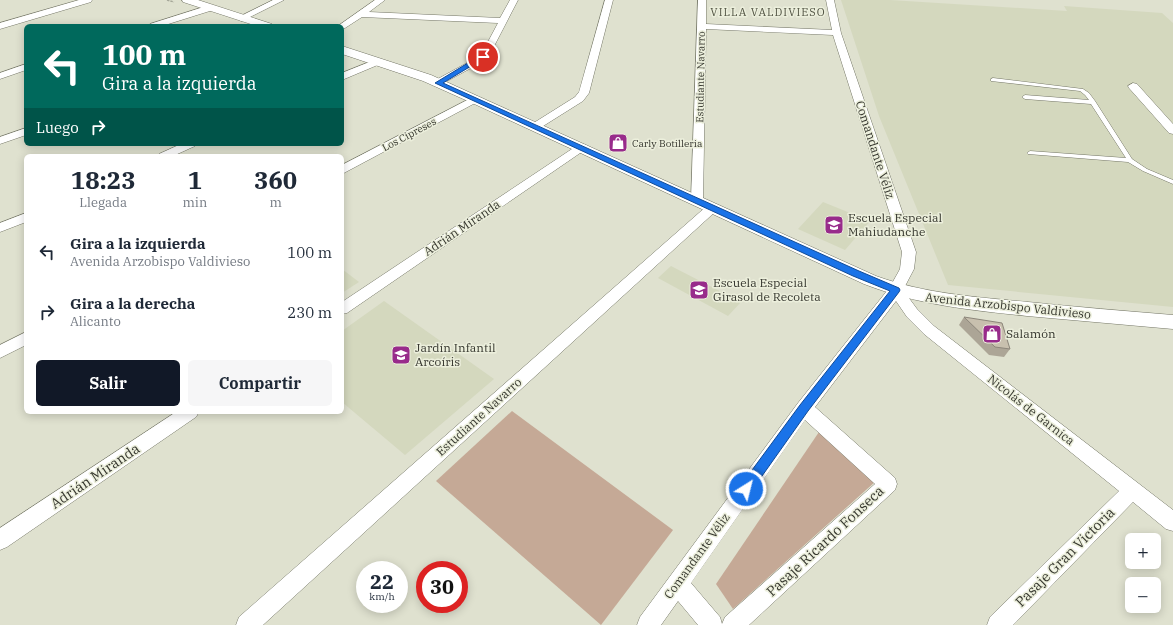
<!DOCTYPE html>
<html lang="es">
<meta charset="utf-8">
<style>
:root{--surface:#fff;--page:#f6f6f7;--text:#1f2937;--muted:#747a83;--accent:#111827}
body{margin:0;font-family:"IBM Plex Serif",serif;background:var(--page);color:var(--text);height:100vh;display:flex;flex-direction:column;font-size:15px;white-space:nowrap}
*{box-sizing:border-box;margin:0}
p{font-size:13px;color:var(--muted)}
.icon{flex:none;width:22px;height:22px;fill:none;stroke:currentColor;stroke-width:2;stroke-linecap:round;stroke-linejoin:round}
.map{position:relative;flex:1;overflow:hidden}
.details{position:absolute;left:24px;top:154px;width:320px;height:260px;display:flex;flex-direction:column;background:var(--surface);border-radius:6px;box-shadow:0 2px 10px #0003}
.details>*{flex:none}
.guide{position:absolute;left:24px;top:24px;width:320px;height:122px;border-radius:6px;box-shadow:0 2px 10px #0003;background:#00695c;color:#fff;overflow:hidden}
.buttons{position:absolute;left:1125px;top:533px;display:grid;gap:8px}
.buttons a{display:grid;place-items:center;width:36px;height:36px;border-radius:6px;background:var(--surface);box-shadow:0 2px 10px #0003;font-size:20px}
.speed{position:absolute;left:356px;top:561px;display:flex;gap:8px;font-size:20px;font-weight:700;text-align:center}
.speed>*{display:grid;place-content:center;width:52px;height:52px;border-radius:50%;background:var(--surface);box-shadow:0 2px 10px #0003;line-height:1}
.speed small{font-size:10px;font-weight:400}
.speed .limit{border:6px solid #d22;background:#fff;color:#111}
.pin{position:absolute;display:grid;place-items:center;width:34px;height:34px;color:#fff;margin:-17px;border:2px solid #fff;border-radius:50%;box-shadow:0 1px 4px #0007}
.me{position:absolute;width:44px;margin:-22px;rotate:36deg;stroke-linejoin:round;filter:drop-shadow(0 0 3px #0008)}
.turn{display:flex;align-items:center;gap:14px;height:84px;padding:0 12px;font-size:18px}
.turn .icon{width:52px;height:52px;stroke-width:2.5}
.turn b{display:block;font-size:28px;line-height:34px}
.then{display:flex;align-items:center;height:38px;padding:0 12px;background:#0003;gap:8px;font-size:15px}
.eta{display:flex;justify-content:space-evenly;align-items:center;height:68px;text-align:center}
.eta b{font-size:24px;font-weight:800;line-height:28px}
.primary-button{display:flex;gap:8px;margin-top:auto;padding:8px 12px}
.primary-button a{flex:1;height:46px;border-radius:6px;background:var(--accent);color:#fff;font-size:16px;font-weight:800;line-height:46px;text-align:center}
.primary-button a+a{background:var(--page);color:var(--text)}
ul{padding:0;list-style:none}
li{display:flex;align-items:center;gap:12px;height:60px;padding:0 12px}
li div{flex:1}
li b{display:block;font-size:15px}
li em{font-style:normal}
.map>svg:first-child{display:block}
.built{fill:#d4d8be}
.green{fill:#c5a996}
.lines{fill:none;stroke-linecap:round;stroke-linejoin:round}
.service-casing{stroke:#757767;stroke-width:1}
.minor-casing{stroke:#757767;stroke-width:1}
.tertiary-casing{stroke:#757767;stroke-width:1}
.path{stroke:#a6a899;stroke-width:1.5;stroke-dasharray:2.5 1;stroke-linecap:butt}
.service{fill:#fff;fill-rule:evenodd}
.minor{fill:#fff;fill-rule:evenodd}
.tertiary{fill:#fff;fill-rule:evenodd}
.wall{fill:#aca596}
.building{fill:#c8c0ae;stroke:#8c867a}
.route{fill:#1a73e8;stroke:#114b97}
.labels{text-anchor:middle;stroke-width:3;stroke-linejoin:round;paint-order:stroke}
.far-street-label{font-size:10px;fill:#36372f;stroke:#ecefdc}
.far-poi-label{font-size:10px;fill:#36372f;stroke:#ecefdc;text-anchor:start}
.far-neighbourhood-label{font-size:11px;letter-spacing:1px;fill:#535545;stroke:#ecefdc}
.street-label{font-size:12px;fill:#36372f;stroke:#ecefdc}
.poi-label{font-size:12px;fill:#36372f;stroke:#ecefdc;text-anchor:start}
.near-street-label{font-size:14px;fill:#36372f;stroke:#ecefdc}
</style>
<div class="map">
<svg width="1173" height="625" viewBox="0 0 1173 625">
<rect width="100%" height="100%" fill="#dfe1cf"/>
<g class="built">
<path d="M841 0H890L1067 11 1064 6 1162 13 1173 23V307L948 285 879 116Z"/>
<path d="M823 202 870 221 845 250 798 229Z"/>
<path d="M671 266 741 302 728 316 658 278Z"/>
<path d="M342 269 359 282 342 293Z"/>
<path d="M384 301 494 379 405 455 342 402V331Z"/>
</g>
<g class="green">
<path d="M512 411 673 530 601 625 436 481Z"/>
<path d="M821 429 876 481 733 609 716 584Z"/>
</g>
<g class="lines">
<defs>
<path id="service" d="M993 78 1083 89 1089 93 1095 101 1132 159 1147 169 1173 180V184L1143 171 1128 162 1028 154 1027 153 1030 151 1126 158 1091 104 1025 99 1022 97 1025 95 1089 100 1085 95 1080 91 991 81V79Z"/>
<g id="minor">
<path d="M79 0H92L91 2 0 29V23Z"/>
<path d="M273 0H284L244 20 241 21 237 18Z"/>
<path d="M375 0H385L369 12 500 18 510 0H518L489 56 482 62 438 86 433 83 434 81 476 58 482 53 498 23 362 17 345 28 342 29V26H338Z"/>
<path d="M605 0H613L589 93 583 101 540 128H532L531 126 532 124 575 97 579 92Z"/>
<path d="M698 0H706V24L832 30 826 0H834L841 33 916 252 914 269 903 290 917 309 934 326 1173 510V531L1166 529 1133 502 1013 625H987L990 617 1119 491 924 334 907 317 896 301 815 407 895 478 897 484 895 490 749 625H698L678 601 661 625H637L640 617 798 403 890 287 900 269 902 252 833 35 706 29 703 201 701 204H693L691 201ZM805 420 875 484 725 617 722 624 720 617 691 583Z"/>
<path d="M210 5 214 8 213 10 162 26H149L150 24Z"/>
<path d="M377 59 382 62 380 64 342 80V73Z"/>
<path d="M26 64V70L0 79V73Z"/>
<path d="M1133 83 1137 84 1173 124V134L1169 133 1129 88 1128 86Z"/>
<path d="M475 96 479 97 480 99 479 101 342 174V165Z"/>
<path d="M26 128V135L0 144V137Z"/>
<path d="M181 144H197L195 146 173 156H157L159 154Z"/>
<path d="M582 144 586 145 588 147 586 149 347 313 342 314V302L578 145Z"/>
<path d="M712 204 716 205 718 208 716 211 263 625H236L239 617 708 205Z"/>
<path d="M26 213V222L0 232V223Z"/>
<path d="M26 332V345L0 358V345Z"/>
<path d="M176 412H199L196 417 7 547 0 550V528Z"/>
</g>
<g id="tertiary">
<path d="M182 0H198L272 24 274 26H257L183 2Z"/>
<path d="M342 46 431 75 876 276C926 294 976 297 1028 302 1076 307 1125 311 1173 315V329C1124 325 1076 320 1027 316 970 310 918 305 864 284L470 102 423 81 342 54Z"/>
</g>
</defs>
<use href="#service" class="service-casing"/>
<use href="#minor" class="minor-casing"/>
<use href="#tertiary" class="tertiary-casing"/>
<path class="path" d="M167 0 174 2"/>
<use href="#service" class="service"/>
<use href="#minor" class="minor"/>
<use href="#tertiary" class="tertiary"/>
</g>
<path class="wall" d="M964 317 1010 349 1004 357 989 355 959 325Z"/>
<path class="building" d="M964 317 1002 323 1010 349 995 347Z"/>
<path class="route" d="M481 55 486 57 443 83 859 271 899 288 900 290 899 292 808 411 750 493 746 494 741 493 740 489 741 485 800 405 890 291 853 276 435 83Z"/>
<defs>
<symbol id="shop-square" viewBox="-11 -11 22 22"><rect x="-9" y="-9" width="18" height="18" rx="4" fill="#982b8b" stroke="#ecefdc"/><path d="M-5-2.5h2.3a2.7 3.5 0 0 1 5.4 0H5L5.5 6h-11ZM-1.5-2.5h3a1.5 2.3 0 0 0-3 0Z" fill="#fff"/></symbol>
<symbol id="school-square" viewBox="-11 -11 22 22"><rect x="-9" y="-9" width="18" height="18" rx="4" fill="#982b8b" stroke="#ecefdc"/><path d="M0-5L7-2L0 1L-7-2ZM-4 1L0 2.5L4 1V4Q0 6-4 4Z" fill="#fff"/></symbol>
</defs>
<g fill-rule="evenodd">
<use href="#shop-square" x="607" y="132" width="22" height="22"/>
<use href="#school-square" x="823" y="214" width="22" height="22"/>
<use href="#school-square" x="688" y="279" width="22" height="22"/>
<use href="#shop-square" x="981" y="323" width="22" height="22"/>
<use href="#school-square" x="390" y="344" width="22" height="22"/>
</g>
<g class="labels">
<g class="far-street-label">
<text transform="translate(700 77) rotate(-89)" y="4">Estudiante Navarro</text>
<text transform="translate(409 134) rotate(-28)" y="4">Los Cipreses</text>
</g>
<g class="far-poi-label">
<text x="632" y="147">Carly Botilleria</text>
</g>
<g class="far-neighbourhood-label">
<text x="768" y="16">VILLA VALDIVIESO</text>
</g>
<g class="street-label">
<text transform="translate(875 150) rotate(72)" y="4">Comandante Véliz</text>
<text transform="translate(462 228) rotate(-34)" y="4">Adrián Miranda</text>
<text transform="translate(1008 306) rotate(6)" y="4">Avenida Arzobispo Valdivieso</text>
<text transform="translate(1031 410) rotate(38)" y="4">Nicolás de Garnica</text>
<text transform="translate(479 417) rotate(-42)" y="4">Estudiante Navarro</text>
<text transform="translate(697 556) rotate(-54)" y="4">Comandante Véliz</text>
</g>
<g class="poi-label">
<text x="848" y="222">Escuela Especial<tspan x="848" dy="14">Mahiudanche</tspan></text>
<text x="713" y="287">Escuela Especial<tspan x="713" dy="14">Girasol de Recoleta</tspan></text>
<text x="1006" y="338">Salamón</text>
<text x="415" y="352">Jardín Infantil<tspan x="415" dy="14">Arcoíris</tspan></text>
</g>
<g class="near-street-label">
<text transform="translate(95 476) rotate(-34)" y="5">Adrián Miranda</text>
<text transform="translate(825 541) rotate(-43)" y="5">Pasaje Ricardo Fonseca</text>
<text transform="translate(1065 557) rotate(-45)" y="5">Pasaje Gran Victoria</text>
</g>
</g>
</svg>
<div class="buttons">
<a>+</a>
<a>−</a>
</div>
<div class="speed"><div>22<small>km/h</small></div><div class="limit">30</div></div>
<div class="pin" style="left:483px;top:57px;background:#d93025"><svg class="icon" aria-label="arrive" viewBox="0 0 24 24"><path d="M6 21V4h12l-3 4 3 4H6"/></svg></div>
<svg class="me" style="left:746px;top:489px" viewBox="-20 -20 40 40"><circle r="17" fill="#1a73e8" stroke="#fff" stroke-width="3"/><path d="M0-11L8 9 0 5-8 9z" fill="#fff"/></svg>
<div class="guide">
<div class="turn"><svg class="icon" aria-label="left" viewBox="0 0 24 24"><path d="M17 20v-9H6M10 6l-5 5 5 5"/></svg><div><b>100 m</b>Gira a la izquierda</div></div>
<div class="then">Luego<svg class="icon" aria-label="right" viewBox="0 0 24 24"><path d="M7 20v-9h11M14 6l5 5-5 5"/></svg></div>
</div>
<section class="details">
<div class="eta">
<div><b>18:23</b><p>Llegada</p></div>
<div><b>1</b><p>min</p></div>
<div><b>360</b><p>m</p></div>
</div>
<ul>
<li><svg class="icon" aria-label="left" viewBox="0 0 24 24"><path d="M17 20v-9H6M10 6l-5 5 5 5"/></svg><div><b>Gira a la izquierda</b><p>Avenida Arzobispo Valdivieso</p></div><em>100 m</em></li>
<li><svg class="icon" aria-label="right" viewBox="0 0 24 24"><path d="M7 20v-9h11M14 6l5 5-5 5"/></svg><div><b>Gira a la derecha</b><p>Alicanto</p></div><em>230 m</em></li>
</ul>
<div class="primary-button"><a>Salir</a><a>Compartir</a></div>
</section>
</div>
